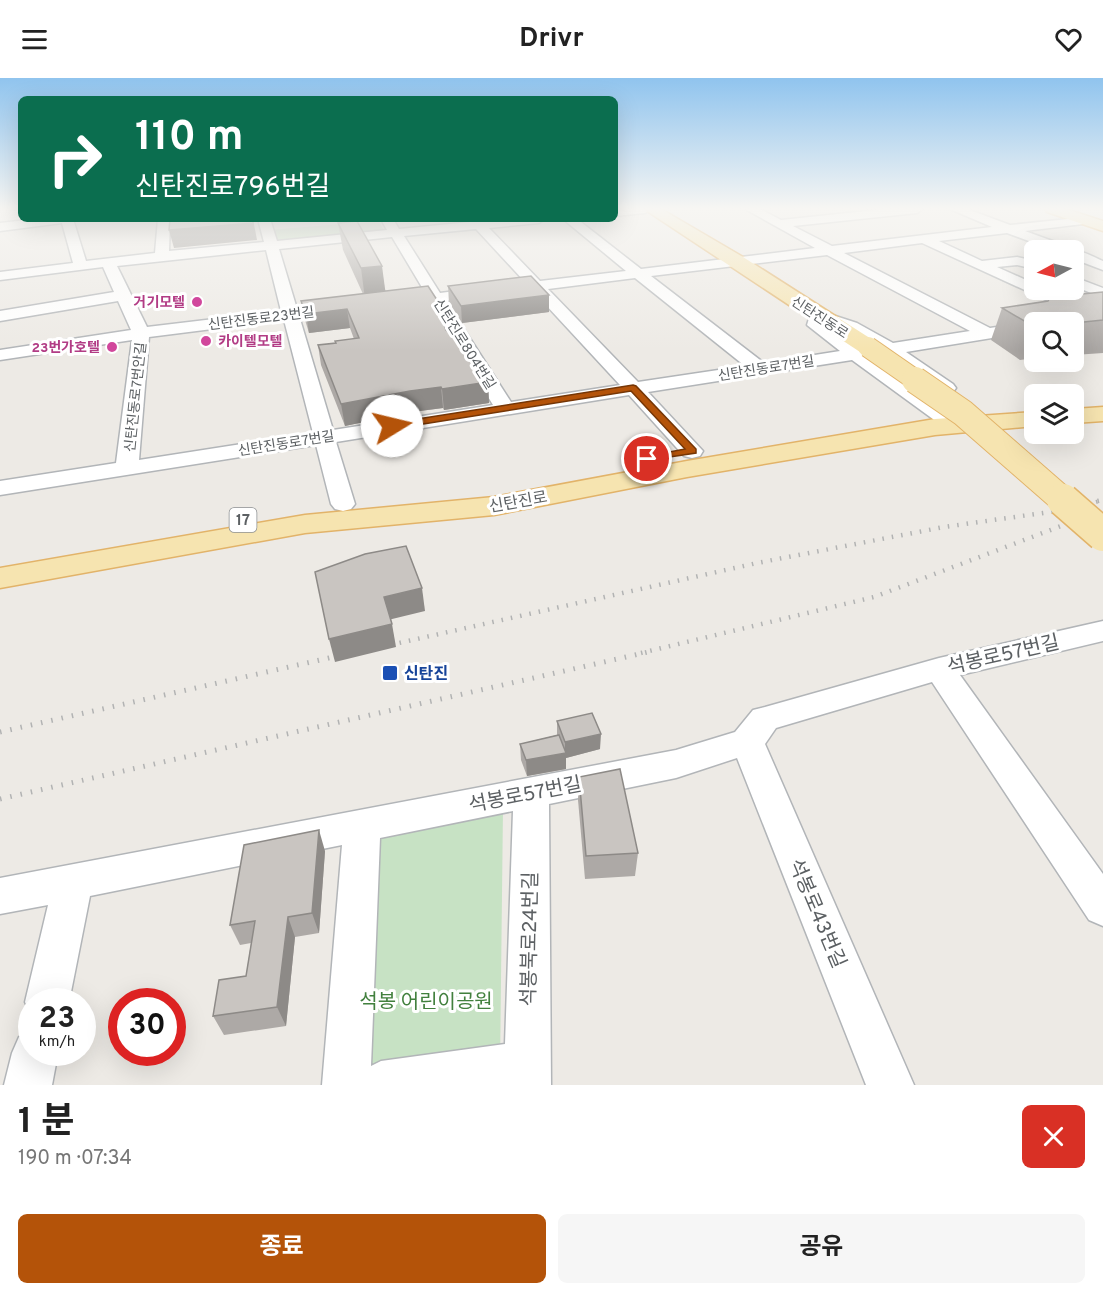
<!DOCTYPE html>
<html lang="ko">
<meta charset="utf-8">
<style>
:root{--surface:#fff;--page:#f6f6f6;--text:#222;--muted:#767676;--accent:#b45309}
body{margin:0;font-family:Overpass,"Noto Sans KR",sans-serif;background:var(--page);color:var(--text);height:100vh;display:flex;flex-direction:column;font-size:22px;white-space:nowrap}
*{box-sizing:border-box;margin:0}
p{font-size:20px;color:var(--muted)}
.icon{flex:none;width:33px;height:33px;fill:none;stroke:currentColor;stroke-width:2;stroke-linecap:round;stroke-linejoin:round}
.map{position:relative;height:1007px;overflow:hidden}
.side{display:flex;flex-direction:column;background:var(--surface);flex:1}
.side>*{flex:none}
.guide{position:absolute;left:18px;top:18px;width:600px;height:126px;border-radius:9px;box-shadow:0 6px 24px #0002;background:#0b6e4f;color:#fff;overflow:hidden}
.needle{width:39px;rotate:263deg}
.fabs{position:absolute;left:1024px;top:162px;display:grid;gap:12px}
.fabs a{display:grid;place-items:center;width:60px;height:60px;border-radius:9px;background:var(--surface);box-shadow:0 6px 24px #0002;font-size:30px}
.speed{position:absolute;left:18px;top:910px;display:flex;gap:12px;font-size:30px;font-weight:700;text-align:center}
.speed>*{display:grid;place-content:center;width:78px;height:78px;border-radius:50%;background:var(--surface);box-shadow:0 6px 24px #0002;line-height:1}
.speed small{font-size:15px;font-weight:400}
.speed .limit{border:9px solid #d22;background:#fff;color:#111}
.pin{position:absolute;display:grid;place-items:center;width:51px;height:51px;color:#fff;margin:-26px;border:3px solid #fff;border-radius:50%;box-shadow:0 2px 6px #0007}
.me{position:absolute;width:66px;margin:-33px;rotate:81deg;stroke-linejoin:round;filter:drop-shadow(0 0 4px #0008)}
.turn{display:flex;align-items:center;gap:21px;height:126px;padding:0 18px;font-size:27px}
.turn .icon{width:78px;height:78px;stroke-width:2.5}
.turn b{display:block;font-size:42px;line-height:51px}
.round{display:grid;place-items:center;flex:none;width:63px;height:63px;border-radius:9px;background:var(--page)}
.overview{display:flex;align-items:center;justify-content:space-between;height:102px;padding:0 18px}
h1{font-size:36px;font-weight:700;line-height:45px}
.button{display:flex;gap:12px;margin-top:auto;padding:12px 18px}
.button a{flex:1;height:69px;border-radius:9px;background:var(--accent);color:#fff;font-size:24px;font-weight:700;line-height:69px;text-align:center}
.button a+a{background:var(--page);color:var(--text)}
header{display:flex;justify-content:space-between;align-items:center;height:78px;padding:0 18px;background:var(--surface);font-size:27px;font-weight:700}
.map>svg:first-child{display:block}
.green{fill:#c7e2c4}
.lines{fill:none;stroke-linecap:round;stroke-linejoin:round}
.minor-casing{stroke:#b2b5b8;stroke-width:3}
.major-casing{stroke:#e2b369;stroke-width:3}
.minor{fill:#fff;fill-rule:evenodd}
.major{fill:#f6e4b0;fill-rule:evenodd}
.rail-far2{stroke:#b2b3b3;stroke-width:4;stroke-dasharray:1.5 6;stroke-linecap:butt}
.rail-far1{stroke:#b2b3b3;stroke-width:4.5;stroke-dasharray:1.5 8;stroke-linecap:butt}
.rail{stroke:#b2b3b3;stroke-width:5;stroke-dasharray:1.5 9;stroke-linecap:butt}
.major-bridge-far2-casing{stroke:#e2b369;stroke-width:22;stroke-linecap:butt}
.major-bridge-far1-casing{stroke:#e2b369;stroke-width:28;stroke-linecap:butt}
.major-bridge-casing{stroke:#e2b369;stroke-width:35;stroke-linecap:butt}
.major-bridge-far2{stroke:#f6e4b0;stroke-width:20}
.major-bridge-far1{stroke:#f6e4b0;stroke-width:26}
.major-bridge{stroke:#f6e4b0;stroke-width:32}
.wall{fill:#ada9a6}
.shaded-wall{fill:#8d8a87}
.building{fill:#c9c5c1;stroke:#8d8a87;stroke-width:1.5}
.route{fill:#b45309;stroke:#753606;stroke-width:1.5}
.hotel-dot{fill:#d1479c;stroke:#fff;stroke-width:2}
.transit-dot{fill:#1a4fb4;stroke:#fff;stroke-width:2}
.labels{text-anchor:middle;stroke-width:6;stroke-linejoin:round;paint-order:stroke}
.far-hotel-label{font-size:14px;font-weight:bold;fill:#b23c85;stroke:#fff;text-anchor:end}
.far-street-label{font-size:14px;fill:#5c6063;stroke:#fff}
.shield{fill:#fff;stroke:#8d9092;stroke-width:1.5}
.shield-label{font-size:15px;font-weight:bold;fill:#5c6063}
.street-label{font-size:16px;fill:#5c6063;stroke:#fff}
.transit-label{font-size:16px;font-weight:bold;fill:#164399;stroke:#fff;text-anchor:start}
.near-street-label{font-size:20px;fill:#5c6063;stroke:#fff}
.near-park-label{font-size:20px;fill:#42803e;stroke:#fff}
</style>
<header><svg class="icon" aria-label="menu" viewBox="0 0 24 24"><path d="M4 6h16M4 12h16M4 18h16"/></svg>Drivr<svg class="icon" aria-label="heart" viewBox="0 0 24 24"><path d="M12 20l-8-8c-3-5 5-10 8-4 3-6 11-1 8 4z"/></svg></header>
<div class="map">
<svg width="1103" height="1007" viewBox="0 0 1103 1007">
<rect width="100%" height="100%" fill="#edeae5"/>
<g class="green">
<path d="M379 143 383 151 379 153 278 162 271 161 269 152Z"/>
<path d="M503 730 500 990 346 1007 360 774 385 755Z"/>
</g>
<g class="lines">
<defs>
<g id="minor">
<path d="M615 131H651L645 135 615 138Z"/>
<path d="M745 131H760L781 142 885 131H923L917 135 793 148 832 168 992 149 950 131H967L1010 147 1087 139 1089 142 1087 145 1083 146 1025 153 1069 169 1070 172H1053L1007 155 939 163 982 183 1017 179 1035 183V191L1017 187 997 189 1035 206V212H1046L1103 237V248L922 165 844 175 990 250 1035 243 1041 244H1035V253L906 274 953 306 956 310 953 314H939L862 261 824 244 962 344 965 348 962 352 955 354 948 352 852 282 648 314 703 373 700 378 692 380 684 378 629 317 336 364 355 426 351 431 343 433 335 431 331 426 316 367 0 417V403L116 385 132 262 0 282V272L131 252 118 223 0 243V233L114 214 103 189 0 202V194L73 185 62 145 0 153V145L35 141H73L86 183 155 175 158 141H170L169 173 264 164 258 141H270L277 163 387 152 382 143 383 141H393L399 151 470 144 468 141H545L539 145 489 150 540 203 626 193 563 141H577L641 191 815 170ZM476 151 525 204 440 215 404 158ZM392 159 426 216 400 219 392 224 400 229 431 225 493 327 333 352 300 241 341 236 349 231 341 226 297 231 279 171ZM266 172 281 233 147 249 117 188ZM827 177 970 253 893 265 857 245 817 232 811 234 807 247 840 273 764 285 651 198ZM635 200 745 288 638 304 548 211ZM533 213 620 307 511 324 446 223ZM284 242 313 355 139 382 149 259Z"/>
<path d="M1072 172C1082 172 1093 179 1103 183V192L1074 181V172Z"/>
<path d="M1074 199 1103 210V220L1074 208Z"/>
<path d="M1103 543V563L960 597 1103 796V848L1089 842 932 604 776 650 765 666 914 1007H866L737 680 676 700 549 726 551 1007H322L342 767 90 818 69 924H32V940L25 924 48 827 0 836V800L676 672 735 654 753 632 765 629 939 580ZM513 733 505 966 381 983 371 988 380 760Z"/>
<path d="M32 953V975H58L52 1007H4L12 975 19 959Z"/>
</g>
<g id="major">
<path d="M644 131H661L743 179 876 264 879 269 876 274 868 275 860 274Z"/>
<path d="M1045 131H1066L1103 143V153L1047 134Z"/>
<path d="M1103 329V343L1074 345V331Z"/>
<path d="M1035 334V348L935 357 687 399 494 437 305 455 0 510V490L305 437 494 419 687 383 935 341Z"/>
</g>
</defs>
<use href="#minor" class="minor-casing"/>
<use href="#major" class="major-casing"/>
<use href="#minor" class="minor"/>
<use href="#major" class="major"/>
<path class="rail-far2" d="M1096 424 1103 422"/>
<g class="rail-far1">
<path d="M381 569 757 485 944 449 1050 434 1102 422"/>
<path d="M349 575H351"/>
<path d="M641 575 874 519 1069 445 1103 435"/>
</g>
<g class="rail">
<path d="M0 654 351 575"/>
<path d="M0 721 648 574"/>
</g>
<defs>
<path id="major-bridge-far2" d="M868 269 917 303"/>
<path id="major-bridge-far1" d="M915 302 963 335 1065 424"/>
<path id="major-bridge" d="M1063 422 1103 457"/>
</defs>
<use href="#major-bridge-far2" class="major-bridge-far2-casing"/>
<use href="#major-bridge-far1" class="major-bridge-far1-casing"/>
<use href="#major-bridge" class="major-bridge-casing"/>
<use href="#major-bridge-far2" class="major-bridge-far2"/>
<use href="#major-bridge-far1" class="major-bridge-far1"/>
<use href="#major-bridge" class="major-bridge"/>
</g>
<g class="wall">
<path d="M338 145 386 213 442 240 446 252 488 304 489 325 444 332 443 330 412 334 345 348 321 287 318 267 336 265 354 261 350 250 309 255 305 242 301 223 363 216 343 172Z"/>
<path d="M448 208 549 217V234L462 245 449 225Z"/>
<path d="M1103 214V275L1074 277V244H1035V280L1020 282 991 262 1002 230Z"/>
<path d="M557 643 600 671 566 680V691L527 698 521 682 520 666 557 657Z"/>
<path d="M579 699 638 775 635 798 585 801 578 722Z"/>
<path d="M325 773 319 855 295 859 286 948 224 957 213 938 246 898 251 865 240 867 230 847Z"/>
</g>
<g class="shaded-wall">
<path d="M253 141 257 162 174 170 169 152Z"/>
<path d="M382 188 386 218 365 221 361 190Z"/>
<path d="M549 217V234L462 245 461 228Z"/>
<path d="M441 228 442 247 437 229Z"/>
<path d="M347 231 350 250 309 255 306 236Z"/>
<path d="M488 304 489 325 444 332 442 311Z"/>
<path d="M441 309 443 330 412 334 345 348 341 326 410 313Z"/>
<path d="M422 510 425 533 388 542 384 519Z"/>
<path d="M392 546 396 569 335 584 329 561Z"/>
<path d="M601 656 600 671 566 680V691L527 698 526 682 565 675V664Z"/>
<path d="M319 752 325 773 319 855 312 835Z"/>
<path d="M288 839 295 859 286 948 277 929Z"/>
</g>
<g class="building">
<path d="M170 141H252L253 145 169 152Z"/>
<path d="M357 143 382 188 361 190 338 145Z"/>
<path d="M531 198 549 217 461 228 448 208Z"/>
<path d="M428 208 441 228 437 229 446 252 462 265 488 304 442 311 441 309 410 313 341 326 318 267 336 265 335 263 359 260 347 231 306 236 301 223Z"/>
<path d="M1103 214V242L1074 245 1035 244V248H1033L1002 230 1048 223 1050 219Z"/>
<path d="M406 468 422 510 384 519 392 546 329 561 315 494 365 476Z"/>
<path d="M592 635 601 656 565 664 557 643Z"/>
<path d="M559 657 566 675 526 682 520 666Z"/>
<path d="M620 691 638 775 586 778 579 699Z"/>
<path d="M319 752 312 835 288 839 277 929 213 938 219 902 246 898 255 843 230 847 244 767Z"/>
</g>
<linearGradient id="sky" x2="0" y2="1"><stop stop-color="#90c4ee"/><stop offset="0.48" stop-color="#f7f6f3"/><stop offset="1" stop-color="#f7f6f3" stop-opacity="0"/></linearGradient>
<rect width="1103" height="272" fill="url(#sky)"/>
<path class="route" d="M633 307 636 308 696 371V375L643 383V379L685 371 631 313 392 351 387 348 392 345Z"/>
<g class="hotel-dot">
<circle cx="197" cy="224" r="6"/>
<circle cx="206" cy="263" r="6"/>
<circle cx="112" cy="269" r="6"/>
</g>
<rect class="transit-dot" x="382" y="587" width="16" height="16" rx="3"/>
<g class="labels">
<g class="far-hotel-label">
<text x="185" y="229">거기모텔</text>
<text x="218" y="268" text-anchor="start">카이텔모텔</text>
<text x="100" y="274">23번가호텔</text>
</g>
<g class="far-street-label">
<text transform="translate(820 239) rotate(33)" y="5">신탄진동로</text>
<text transform="translate(261 240) rotate(-7)" y="5">신탄진동로23번길</text>
<text transform="translate(465 266) rotate(58)" y="5">신탄진로804번길</text>
<text transform="translate(766 290) rotate(-9)" y="5">신탄진동로7번길</text>
<text transform="translate(135 319) rotate(-84)" y="5">신탄진동로7번안길</text>
<text transform="translate(286 365) rotate(-9)" y="5">신탄진동로7번길</text>
</g>
<rect class="shield" x="229.5" y="430" width="27" height="24" rx="4.5"/>
<g class="shield-label">
<text x="243" y="447">17</text>
</g>
<g class="street-label">
<text transform="translate(518 423) rotate(-10)" y="6">신탄진로</text>
</g>
<g class="transit-label">
<text x="404" y="601">신탄진</text>
</g>
<g class="near-street-label">
<text transform="translate(1003 576) rotate(-13)" y="7">석봉로57번길</text>
<text transform="translate(525 716) rotate(-11)" y="7">석봉로57번길</text>
<text transform="translate(818 835) rotate(67)" y="7">석봉로43번길</text>
<text transform="translate(529 861) rotate(-89)" y="7">석봉북로24번길</text>
</g>
<g class="near-park-label">
<text x="426" y="930">석봉 어린이공원</text>
</g>
</g>
</svg>
<div class="fabs">
<a><svg class="needle" viewBox="-14 -14 28 28"><path d="M0-13l5 13h-10z" fill="#e53935"/><path d="M0 13l5-13h-10z" fill="#767676"/></svg></a>
<a><svg class="icon" aria-label="search" viewBox="0 0 24 24"><circle cx="10" cy="10" r="6"/><path d="M15 15l6 6"/></svg></a>
<a><svg class="icon" aria-label="layers" viewBox="0 0 24 24"><path d="M12 4l9 5-9 5-9-5zM3 14l9 5 9-5"/></svg></a>
</div>
<div class="speed"><div>23<small>km/h</small></div><div class="limit">30</div></div>
<div class="pin" style="left:647px;top:381px;background:#d93025"><svg class="icon" aria-label="arrive" viewBox="0 0 24 24"><path d="M6 21V4h12l-3 4 3 4H6"/></svg></div>
<svg class="me" style="left:392px;top:348px" viewBox="-20 -20 40 40"><circle r="19" fill="#fff"/><path d="M0-13L10 11 0 6-10 11z" fill="#b45309"/></svg>
<div class="guide">
<div class="turn"><svg class="icon" aria-label="right" viewBox="0 0 24 24"><path d="M7 20v-9h11M14 6l5 5-5 5"/></svg><div><b>110 m</b>신탄진로796번길</div></div>
</div>
</div>
<section class="side">
<div class="overview"><div><h1>1 분</h1><p>190 m · 07:34</p></div><a class="round" style="background:#d93025;color:#fff"><svg class="icon" aria-label="close" viewBox="0 0 24 24"><path d="M6 6l12 12M18 6L6 18"/></svg></a></div>
<div class="button"><a>종료</a><a>공유</a></div>
</section>
